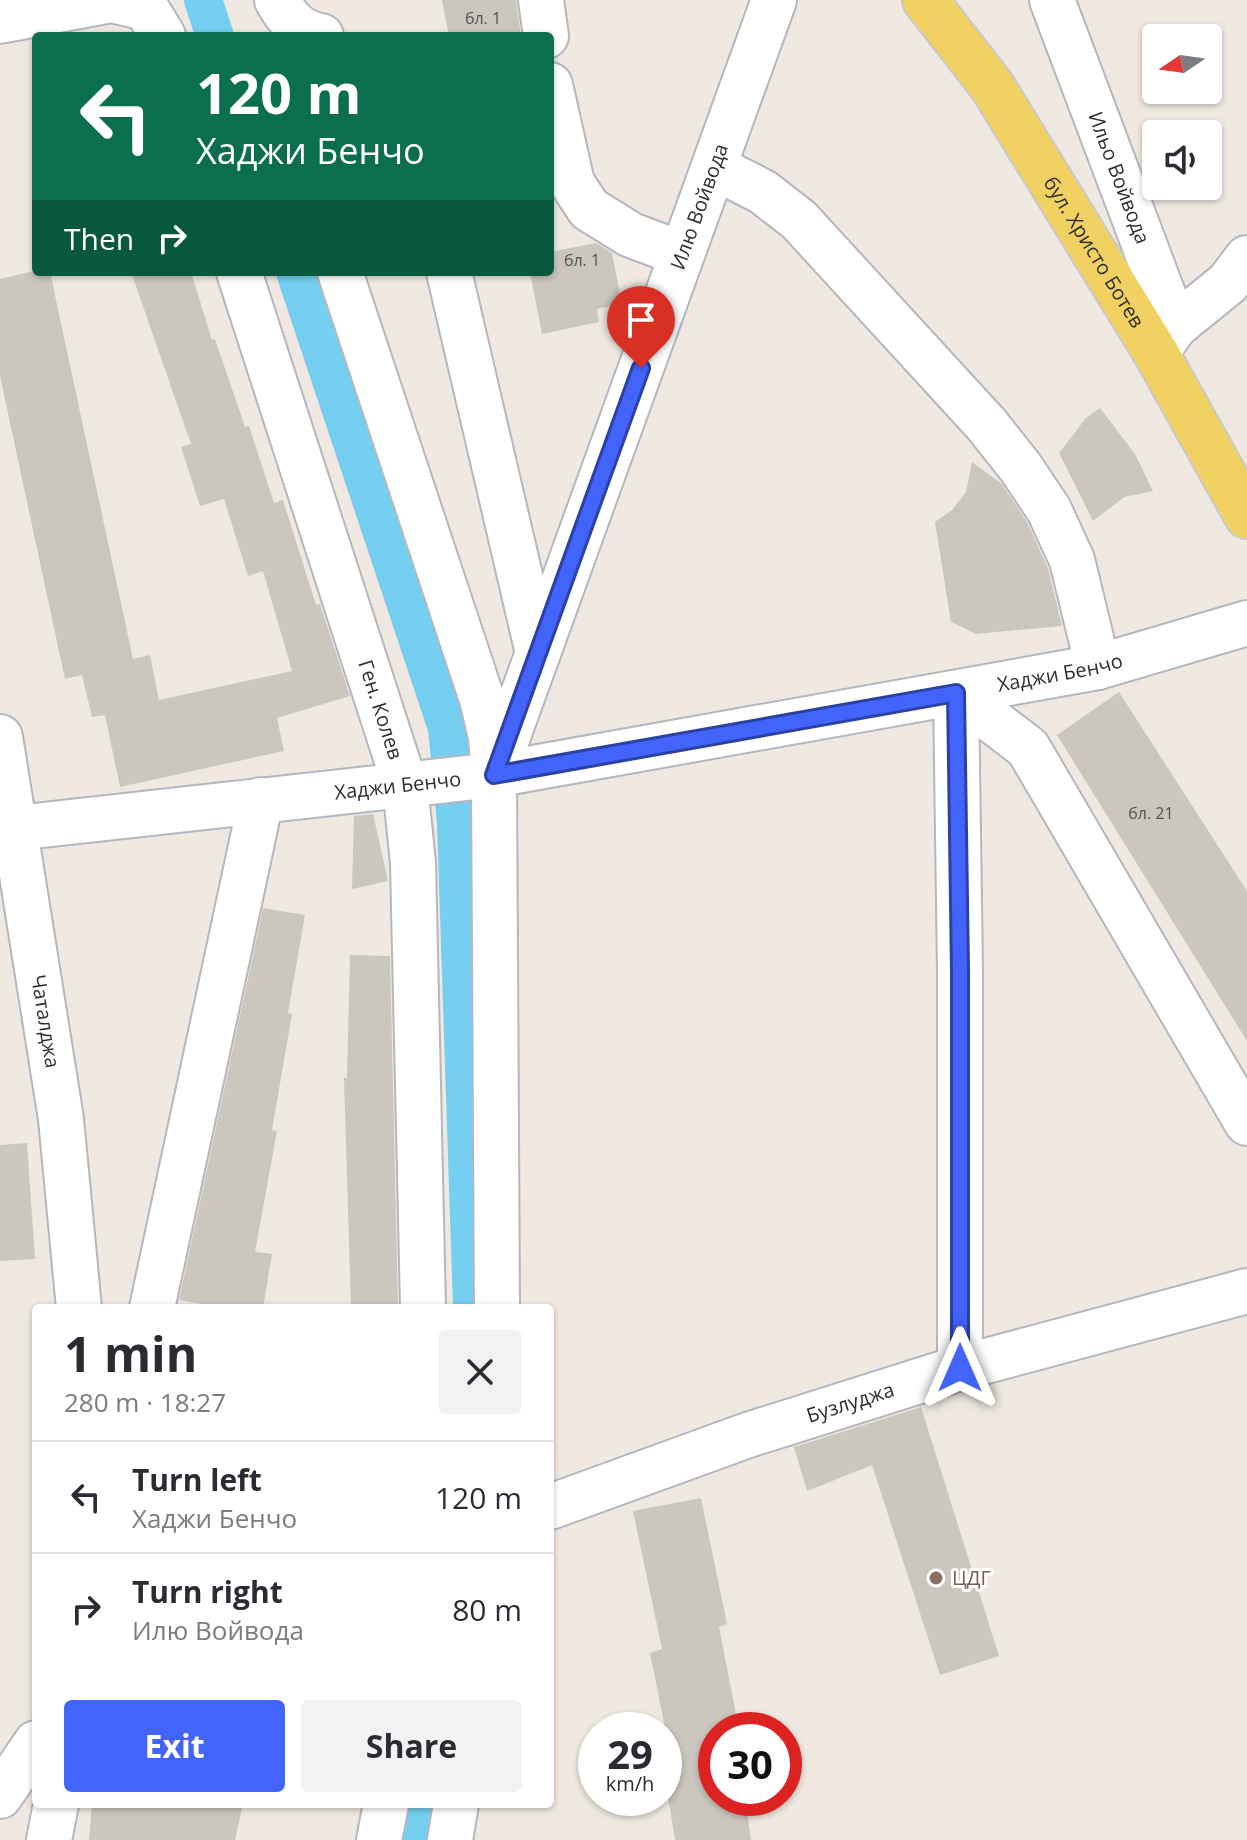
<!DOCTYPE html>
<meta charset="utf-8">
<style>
:root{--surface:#fff;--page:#f2f2f3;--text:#2b2b33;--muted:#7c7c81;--line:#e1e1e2;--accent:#4264fb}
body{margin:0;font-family:"Open Sans",sans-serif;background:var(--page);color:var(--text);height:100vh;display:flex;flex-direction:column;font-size:30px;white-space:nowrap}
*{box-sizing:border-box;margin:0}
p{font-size:26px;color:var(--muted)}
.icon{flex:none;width:44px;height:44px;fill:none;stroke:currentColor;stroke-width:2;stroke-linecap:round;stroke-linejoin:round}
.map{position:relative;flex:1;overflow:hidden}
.side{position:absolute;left:32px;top:1304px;width:522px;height:504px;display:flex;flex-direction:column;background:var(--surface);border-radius:8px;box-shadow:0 2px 6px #0004}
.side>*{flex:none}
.hud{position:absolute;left:32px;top:32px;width:522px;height:244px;border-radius:8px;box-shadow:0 2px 6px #0004;background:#0b6e4f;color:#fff;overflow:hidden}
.needle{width:52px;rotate:257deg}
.buttons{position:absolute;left:1142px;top:24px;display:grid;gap:16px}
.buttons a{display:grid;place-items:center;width:80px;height:80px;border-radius:8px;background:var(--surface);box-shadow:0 2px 6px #0004;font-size:40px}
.speed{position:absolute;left:578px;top:1712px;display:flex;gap:16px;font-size:40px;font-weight:700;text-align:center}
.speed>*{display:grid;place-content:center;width:104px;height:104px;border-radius:50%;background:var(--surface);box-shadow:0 2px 6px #0004;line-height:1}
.speed small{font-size:20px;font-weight:400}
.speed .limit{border:12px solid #d22;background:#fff;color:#111}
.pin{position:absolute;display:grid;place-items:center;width:68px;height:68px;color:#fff;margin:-82px -34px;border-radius:50% 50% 50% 0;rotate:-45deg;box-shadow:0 0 8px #0007}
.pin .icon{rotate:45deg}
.me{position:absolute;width:88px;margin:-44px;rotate:0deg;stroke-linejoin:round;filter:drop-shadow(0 0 6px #0008)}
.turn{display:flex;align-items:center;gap:28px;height:168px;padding:0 32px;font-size:36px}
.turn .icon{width:104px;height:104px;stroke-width:2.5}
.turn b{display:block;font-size:56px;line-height:68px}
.then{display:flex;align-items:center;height:76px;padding:0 32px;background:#0003;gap:16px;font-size:30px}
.round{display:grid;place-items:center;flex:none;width:84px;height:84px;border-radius:8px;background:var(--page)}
.overview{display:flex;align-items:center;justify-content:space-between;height:136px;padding:0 32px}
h1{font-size:48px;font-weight:700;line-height:60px}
.action{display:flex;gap:16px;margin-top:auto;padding:16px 32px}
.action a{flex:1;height:92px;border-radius:8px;background:var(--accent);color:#fff;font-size:32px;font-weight:700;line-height:92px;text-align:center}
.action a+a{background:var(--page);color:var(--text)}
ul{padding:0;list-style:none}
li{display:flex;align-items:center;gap:24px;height:112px;padding:0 32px;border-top:2px solid var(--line)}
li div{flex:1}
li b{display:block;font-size:30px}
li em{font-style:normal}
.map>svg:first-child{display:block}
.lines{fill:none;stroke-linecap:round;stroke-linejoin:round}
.canal{stroke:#75cff0;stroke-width:38}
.building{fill:#cbc7bf}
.minor-casing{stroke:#b4b7c1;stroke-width:48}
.major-casing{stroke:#c9c9c9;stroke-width:48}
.minor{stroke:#fff;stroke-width:44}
.major{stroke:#f2d163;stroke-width:44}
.route-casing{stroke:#2b41a3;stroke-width:20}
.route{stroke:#4264fb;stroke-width:14}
.education-dot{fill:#8d6e63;stroke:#fff;stroke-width:3}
.labels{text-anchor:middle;stroke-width:6;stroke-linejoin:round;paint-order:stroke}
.number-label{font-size:16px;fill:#555452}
.street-label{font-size:20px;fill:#2e2e2e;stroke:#fff}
.education-label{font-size:20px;fill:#785e54;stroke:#fff;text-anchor:start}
</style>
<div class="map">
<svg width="1247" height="1840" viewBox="0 0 1247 1840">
<rect width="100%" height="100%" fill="#efe9e1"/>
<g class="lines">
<g class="canal">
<path d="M203 0 215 36"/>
<path d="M295 272 447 728 456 823 472 1308"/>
<path d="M416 1840 423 1804"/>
</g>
</g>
<g class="building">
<path d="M442 0H516L521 36H449Z"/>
<path d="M596 243 612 253 622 304 597 309 599 322 542 334 530 272H550V252Z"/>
<path d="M30 272H50L133 659 150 655 159 700 292 671 263 571 248 576 224 499 200 506 181 447 191 444 131 272H191L212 340 215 339 245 427 249 426 274 503 283 500 316 605 320 604 350 696 277 718 284 751 120 787 105 715 92 717 82 675 65 679 0 376V279Z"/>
<path d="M1100 408 1135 454 1153 491 1124 497 1093 521 1059 453 1086 418Z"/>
<path d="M972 462 1002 484 1027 522 1048 568 1062 626 976 634 951 622 935 522 952 510 966 492Z"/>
<path d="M1119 692 1247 891V1041L1057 735Z"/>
<path d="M373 814 388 881 352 889 354 816Z"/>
<path d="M263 908 305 915 288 1013 292 1014 272 1130 277 1131 255 1252 272 1254 263 1308H225L179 1300Z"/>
<path d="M350 955 390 956 398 1308H351L344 1078H347Z"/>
<path d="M27 1143 35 1259 0 1261V1145Z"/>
<path d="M921 1407 999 1656 940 1675 872 1465 807 1491 794 1447Z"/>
<path d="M701 1498 727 1624 719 1627 739 1730H716V1798H745L751 1840H675L666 1784 676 1782 650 1653 662 1649 633 1511Z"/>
<path d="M92 1804H243L235 1840H89Z"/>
</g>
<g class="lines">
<defs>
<g id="minor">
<path d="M277 0C287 18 299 33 321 36"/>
<path d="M541 0 546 36"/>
<path id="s1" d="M1052 0 1175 326 1156 353"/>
<path d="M0 21 112 0 146 8 163 36"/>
<path d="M550 85 572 183 589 209 631 235 682 254"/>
<path d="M714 167 763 192 799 220 987 425 1021 468 1049 510 1072 560 1098 667"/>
<path id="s2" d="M239 272 405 785 413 863 423 1308"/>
<path d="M340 272 482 699 491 737 494 775 497 1308"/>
<path d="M449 272 538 653"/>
<path d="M1175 326 1228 283 1247 258"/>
<path d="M956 693 960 971V1368"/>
<path d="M956 693 1028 748 1247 1123"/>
<path id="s3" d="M0 737 61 1119 79 1308"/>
<path id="s4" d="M496 769 774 0"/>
<path id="s5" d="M16 828 494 775 1098 667 1247 623"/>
<path d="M152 1308 261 800"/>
<path id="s6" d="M550 1507 748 1435 960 1368 1247 1291"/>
<path d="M0 1796 36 1743"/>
<path d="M49 1840 56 1804"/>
<path d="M379 1840 386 1804"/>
<path d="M450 1840 456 1804"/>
</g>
<g id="major">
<path id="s7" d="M925 0 992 86 1156 353 1247 516"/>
</g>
</defs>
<use href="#minor" class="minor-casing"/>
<use href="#major" class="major-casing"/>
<use href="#minor" class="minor"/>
<use href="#major" class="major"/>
</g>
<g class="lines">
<defs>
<path id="route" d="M641 368 494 775 956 693 960 971V1368"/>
</defs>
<use href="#route" class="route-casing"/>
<use href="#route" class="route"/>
</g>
<circle class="education-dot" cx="936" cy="1578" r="8"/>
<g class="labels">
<g class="number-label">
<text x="483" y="24">бл. 1</text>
<text x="582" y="266">бл. 1</text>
<text x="1151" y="819">бл. 21</text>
</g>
<g class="street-label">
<text dy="7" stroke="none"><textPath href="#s1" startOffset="190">Ильо Войвода</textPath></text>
<text dy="7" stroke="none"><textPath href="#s4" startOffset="598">Илю Войвода</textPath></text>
<text dy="7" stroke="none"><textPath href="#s7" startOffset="304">бул. Христо Ботев</textPath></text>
<text dy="7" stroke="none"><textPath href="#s5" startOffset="1056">Хаджи Бенчо</textPath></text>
<text dy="7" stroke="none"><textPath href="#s2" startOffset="460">Ген. Колев</textPath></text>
<text dy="7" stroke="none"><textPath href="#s5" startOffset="384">Хаджи Бенчо</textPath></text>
<text dy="7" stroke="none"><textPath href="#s3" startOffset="288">Чаталджа</textPath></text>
<text dy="7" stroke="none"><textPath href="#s6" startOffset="318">Бузлуджа</textPath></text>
</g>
<g class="education-label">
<text x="952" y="1585">ЦДГ</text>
</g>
</g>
</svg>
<div class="buttons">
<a><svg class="needle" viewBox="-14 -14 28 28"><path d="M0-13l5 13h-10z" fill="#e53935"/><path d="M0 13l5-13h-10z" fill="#7c7c81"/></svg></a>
<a><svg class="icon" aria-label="sound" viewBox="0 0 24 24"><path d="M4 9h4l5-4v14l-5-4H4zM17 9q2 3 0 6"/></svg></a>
</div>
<div class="speed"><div>29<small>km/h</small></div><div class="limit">30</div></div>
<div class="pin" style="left:641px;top:368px;background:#d93025"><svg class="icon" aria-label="arrive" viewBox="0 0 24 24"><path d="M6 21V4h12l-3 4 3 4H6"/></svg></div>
<svg class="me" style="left:960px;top:1368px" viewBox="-20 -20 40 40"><path d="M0-17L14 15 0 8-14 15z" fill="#4264fb" stroke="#fff" stroke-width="4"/></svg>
<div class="hud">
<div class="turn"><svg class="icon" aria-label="left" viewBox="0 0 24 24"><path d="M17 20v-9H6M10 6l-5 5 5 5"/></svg><div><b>120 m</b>Хаджи Бенчо</div></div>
<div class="then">Then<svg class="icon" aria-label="right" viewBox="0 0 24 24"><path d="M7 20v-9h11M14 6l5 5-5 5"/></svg></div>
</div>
<section class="side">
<div class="overview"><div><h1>1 min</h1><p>280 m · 18:27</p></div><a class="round"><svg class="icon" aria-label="close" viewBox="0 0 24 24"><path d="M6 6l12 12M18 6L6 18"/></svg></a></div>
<ul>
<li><svg class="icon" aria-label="left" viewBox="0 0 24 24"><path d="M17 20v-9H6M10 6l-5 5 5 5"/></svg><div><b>Turn left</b><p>Хаджи Бенчо</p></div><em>120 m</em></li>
<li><svg class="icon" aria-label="right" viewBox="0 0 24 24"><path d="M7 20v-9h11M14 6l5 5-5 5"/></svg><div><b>Turn right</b><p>Илю Войвода</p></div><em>80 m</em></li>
</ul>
<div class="action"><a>Exit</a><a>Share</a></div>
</section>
</div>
